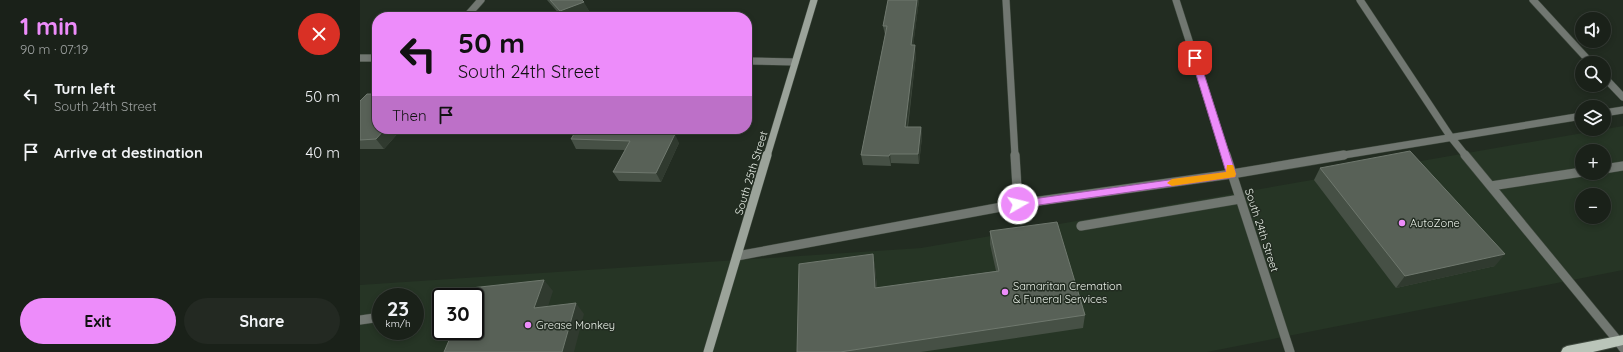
<!DOCTYPE html>
<meta charset="utf-8">
<style>
:root{--surface:#1a2119;--page:#232922;--text:#f1f3f6;--muted:#9fa3a2;--line:#383e38;--accent:#ed8cfa}
body{margin:0;font-family:Quicksand,sans-serif;background:var(--page);color:var(--text);height:100vh;display:flex;flex-direction:column;font-size:15px;white-space:nowrap}
*{box-sizing:border-box;margin:0}
p{font-size:13px;color:var(--muted)}
.icon{flex:none;width:22px;height:22px;fill:none;stroke:currentColor;stroke-width:2;stroke-linecap:round;stroke-linejoin:round}
.map{position:relative;flex:1;overflow:hidden}
.sheet{display:flex;flex-direction:column;background:var(--surface);width:360px}
.sheet>*{flex:none}
.hud{position:absolute;left:12px;top:12px;width:380px;height:122px;border-radius:16px;box-shadow:0 2px 6px #0003,0 0 0 1px var(--line);background:#ed8cfa;color:#111;overflow:hidden}
.controls{position:absolute;left:1215px;top:12px;display:grid;gap:8px}
.controls a{display:grid;place-items:center;width:36px;height:36px;border-radius:50%;background:var(--surface);box-shadow:0 2px 6px #0003,0 0 0 1px var(--line);font-size:20px}
.speed{position:absolute;left:12px;top:288px;display:flex;gap:8px;font-size:20px;font-weight:700;text-align:center}
.speed>*{display:grid;place-content:center;width:52px;height:52px;border-radius:50%;background:var(--surface);box-shadow:0 2px 6px #0003,0 0 0 1px var(--line);line-height:1}
.speed small{font-size:10px;font-weight:400}
.speed .limit{border:2px solid #111;border-radius:6px;background:#fff;color:#111}
.pin{position:absolute;display:grid;place-items:center;width:34px;height:34px;color:#fff;margin:-17px;border-radius:8px;box-shadow:0 2px 6px #0006}
.me{position:absolute;width:44px;margin:-22px;rotate:82deg;stroke-linejoin:round;filter:drop-shadow(0 0 3px #0008)}
.turn{display:flex;align-items:center;gap:14px;height:84px;padding:0 20px;font-size:18px}
.turn .icon{width:52px;height:52px;stroke-width:2.5}
.turn b{display:block;font-size:28px;line-height:34px}
.then{display:flex;align-items:center;height:38px;padding:0 20px;background:#0003;gap:8px;font-size:15px}
.round{display:grid;place-items:center;flex:none;width:42px;height:42px;border-radius:21px;background:var(--page)}
.headline{display:flex;align-items:center;justify-content:space-between;height:68px;padding:0 20px}
h1{font-size:24px;font-weight:700;line-height:30px;color:var(--accent)}
.button{display:flex;gap:8px;margin-top:auto;padding:8px 20px}
.button a{flex:1;height:46px;border-radius:24px;background:var(--accent);color:#111;font-size:16px;font-weight:700;line-height:46px;text-align:center}
.button a+a{background:var(--page);color:var(--text)}
ul{padding:0;list-style:none}
li{display:flex;align-items:center;gap:12px;height:56px;padding:0 20px}
li div{flex:1}
li b{display:block;font-size:15px}
li em{font-style:normal}
main{display:flex;flex:1;min-height:0}
.map>svg:first-child{display:block}
.built{fill:#263525;fill-rule:evenodd}
.lines{fill:none;stroke-linecap:round;stroke-linejoin:round}
.lane-far1-casing{stroke:#3e483d;stroke-width:8}
.lane-casing{stroke:#3e483d;stroke-width:10}
.street-far1-casing{stroke:#3e483d;stroke-width:8}
.street-casing{stroke:#3e483d;stroke-width:10}
.secondary-far1-casing{stroke:#3e483d;stroke-width:8}
.secondary-casing{stroke:#3e483d;stroke-width:10}
.primary-casing{stroke:#3e483d;stroke-width:2}
.lane-far1{stroke:#717771;stroke-width:7}
.lane{stroke:#717771;stroke-width:9}
.street-far1{stroke:#717771;stroke-width:7}
.street{stroke:#717771;stroke-width:9}
.secondary-far1{stroke:#9ba39a;stroke-width:7}
.secondary{stroke:#9ba39a;stroke-width:9}
.primary{fill:#bac5b9;fill-rule:evenodd}
.wall{fill:#465045}
.shaded-wall{fill:#303a2f}
.building{fill:#586157;stroke:#6f786e}
.route{fill:#ed8cfa;stroke:#9a5ba2}
.slow{fill:#f59e0b}
.poi-dot{fill:#ed8cfa;stroke:#222c21;stroke-width:1.5}
.labels{text-anchor:middle;stroke-width:3;stroke-linejoin:round;paint-order:stroke}
.street-label{font-size:11px;fill:#eaf1e9;stroke:#222c21}
.poi-label{font-size:11px;fill:#eaf1e9;stroke:#222c21;text-anchor:start}
</style>
<main>
<section class="sheet">
<div class="headline"><div><h1>1 min</h1><p>90 m · 07:19</p></div><a class="round" style="background:#d93025;color:#fff"><svg class="icon" aria-label="close" viewBox="0 0 24 24"><path d="M6 6l12 12M18 6L6 18"/></svg></a></div>
<ul>
<li><svg class="icon" aria-label="left" viewBox="0 0 24 24"><path d="M17 20v-9H6M10 6l-5 5 5 5"/></svg><div><b>Turn left</b><p>South 24th Street</p></div><em>50 m</em></li>
<li><svg class="icon" aria-label="arrive" viewBox="0 0 24 24"><path d="M6 21V4h12l-3 4 3 4H6"/></svg><div><b>Arrive at destination</b></div><em>40 m</em></li>
</ul>
<div class="button"><a>Exit</a><a>Share</a></div>
</section>
<div class="map">
<svg width="1263" height="352" viewBox="0 0 1263 352">
<rect width="100%" height="100%" fill="#222c21"/>
<path class="built" d="M1263 126V270L847 352H0V285L561 248ZM1222 151H1244V173H1222ZM1222 195H1244V217H1222ZM21 297H55V331H21ZM81 297H115V331H81Z"/>
<g class="lines">
<defs>
<g id="lane-far1">
<path d="M646 0 655 156"/>
<path d="M1000 0 1090 136 1106 156"/>
</g>
<g id="lane">
<path d="M655 155 658 204"/>
<path d="M1105 155 1258 341"/>
<path d="M1244 169 1263 166"/>
<path d="M1131 186 1222 172"/>
<path d="M721 226 880 199"/>
<path d="M0 320 21 317"/>
</g>
<g id="street-far1">
<path d="M816 0 866 156"/>
<path d="M1173 0 1231 63"/>
<path d="M106 17 121 0"/>
<path d="M0 58H17"/>
<path d="M387 61 435 62"/>
<path d="M1244 77 1263 97"/>
<path d="M1244 113 1263 110"/>
<path d="M978 156 1222 116"/>
</g>
<g id="street">
<path d="M866 155 930 352"/>
<path d="M377 256 658 204 872 174 984 155"/>
<path d="M1258 341 1263 348"/>
</g>
<path id="secondary-far1" d="M407 156 454 0"/>
<path id="secondary" d="M348 352 407 155"/>
<path id="primary" d="M1263 335V345L1233 352H1201L1203 348 1207 346Z"/>
</defs>
<use href="#lane-far1" class="lane-far1-casing"/>
<use href="#lane" class="lane-casing"/>
<use href="#street-far1" class="street-far1-casing"/>
<use href="#street" class="street-casing"/>
<use href="#secondary-far1" class="secondary-far1-casing"/>
<use href="#secondary" class="secondary-casing"/>
<use href="#primary" class="primary-casing"/>
<use href="#lane-far1" class="lane-far1"/>
<use href="#lane" class="lane"/>
<use href="#street-far1" class="street-far1"/>
<use href="#street" class="street"/>
<use href="#secondary-far1" class="secondary-far1"/>
<use href="#secondary" class="secondary"/>
<use href="#primary" class="primary"/>
</g>
<g class="wall">
<path d="M187 0H222L229 11 214 17H202Z"/>
<path d="M528 0H559L553 45 556 55 548 127H561L562 137 559 164 531 163V166L503 165 501 155 525 35 523 26Z"/>
<path d="M0 101 17 129H57L55 131 39 132 24 149H0Z"/>
<path d="M180 129H306L304 134 319 143 301 182 259 181 253 172 265 150 216 149 211 139 216 130H180Z"/>
<path d="M960 168 1135 266 1036 288 954 180Z"/>
<path d="M630 231 725 315 723 328 561 352H437L513 254 515 267 517 288 636 271 630 244Z"/>
</g>
<g class="shaded-wall">
<path d="M557 0H559L552 55 551 45Z"/>
<path d="M224 2 229 11 214 17H203L200 11Z"/>
<path d="M555 45 556 55 546 137 545 127Z"/>
<path d="M561 127 562 137 559 164 558 154Z"/>
<path d="M25 129H36L39 132 24 149 16 139Z"/>
<path d="M297 129H306L299 143 295 134Z"/>
<path d="M315 134 319 143 301 182 296 173Z"/>
<path d="M530 154 531 163V166L529 156Z"/>
<path d="M513 254 515 267 518 300 515 288Z"/>
<path d="M1145 254 1135 266 1036 288 1045 276Z"/>
<path d="M184 280 193 291 184 319 174 308Z"/>
<path d="M216 303 224 314 214 352H202Z"/>
</g>
<g class="building">
<path d="M190 0H222L224 2 200 11Z"/>
<path d="M528 0H557L551 45H555L545 127H561L558 154H530L529 156 501 155 527 26H523Z"/>
<path d="M7 94H17V129H25L16 139 0 140V101Z"/>
<path d="M217 129H297L295 134H315L296 173 253 172 270 141 211 139Z"/>
<path d="M1050 151 1145 254 1045 276 960 168Z"/>
<path d="M697 222 725 315 480 352H437L439 264 513 254 515 288 639 271 630 231Z"/>
<path d="M184 280 174 308 216 303 202 352H84L93 331H115V297H107L111 288Z"/>
</g>
<path class="route" d="M832 56 839 58 876 174 875 177 658 208 654 207V202L658 201 866 172 831 58Z"/>
<path class="slow" d="M867 165H873L876 174 875 177 812 186 807 183 812 179 866 172Z"/>
<g class="poi-dot">
<circle cx="1042" cy="223" r="4"/>
<circle cx="645" cy="292" r="4"/>
<circle cx="168" cy="325" r="4"/>
</g>
<g class="labels">
<g class="street-label">
<text transform="translate(391 173) rotate(-73)" y="4">South 25th Street</text>
<text transform="translate(902 230) rotate(72)" y="4">South 24th Street</text>
</g>
<g class="poi-label">
<text x="1050" y="227">AutoZone</text>
<text x="653" y="290">Samaritan Cremation<tspan x="653" dy="13">&amp; Funeral Services</tspan></text>
<text x="176" y="329">Grease Monkey</text>
</g>
</g>
</svg>
<div class="controls">
<a><svg class="icon" aria-label="sound" viewBox="0 0 24 24"><path d="M4 9h4l5-4v14l-5-4H4zM17 9q2 3 0 6"/></svg></a>
<a><svg class="icon" aria-label="search" viewBox="0 0 24 24"><circle cx="10" cy="10" r="6"/><path d="M15 15l6 6"/></svg></a>
<a><svg class="icon" aria-label="layers" viewBox="0 0 24 24"><path d="M12 4l9 5-9 5-9-5zM3 14l9 5 9-5"/></svg></a>
<a>+</a>
<a>−</a>
</div>
<div class="speed"><div>23<small>km/h</small></div><div class="limit">30</div></div>
<div class="pin" style="left:835px;top:58px;background:#d93025"><svg class="icon" aria-label="arrive" viewBox="0 0 24 24"><path d="M6 21V4h12l-3 4 3 4H6"/></svg></div>
<svg class="me" style="left:658px;top:204px" viewBox="-20 -20 40 40"><circle r="17" fill="#ed8cfa" stroke="#fff" stroke-width="3"/><path d="M0-11L8 9 0 5-8 9z" fill="#fff"/></svg>
<div class="hud">
<div class="turn"><svg class="icon" aria-label="left" viewBox="0 0 24 24"><path d="M17 20v-9H6M10 6l-5 5 5 5"/></svg><div><b>50 m</b>South 24th Street</div></div>
<div class="then">Then<svg class="icon" aria-label="arrive" viewBox="0 0 24 24"><path d="M6 21V4h12l-3 4 3 4H6"/></svg></div>
</div>
</div>
</main>
